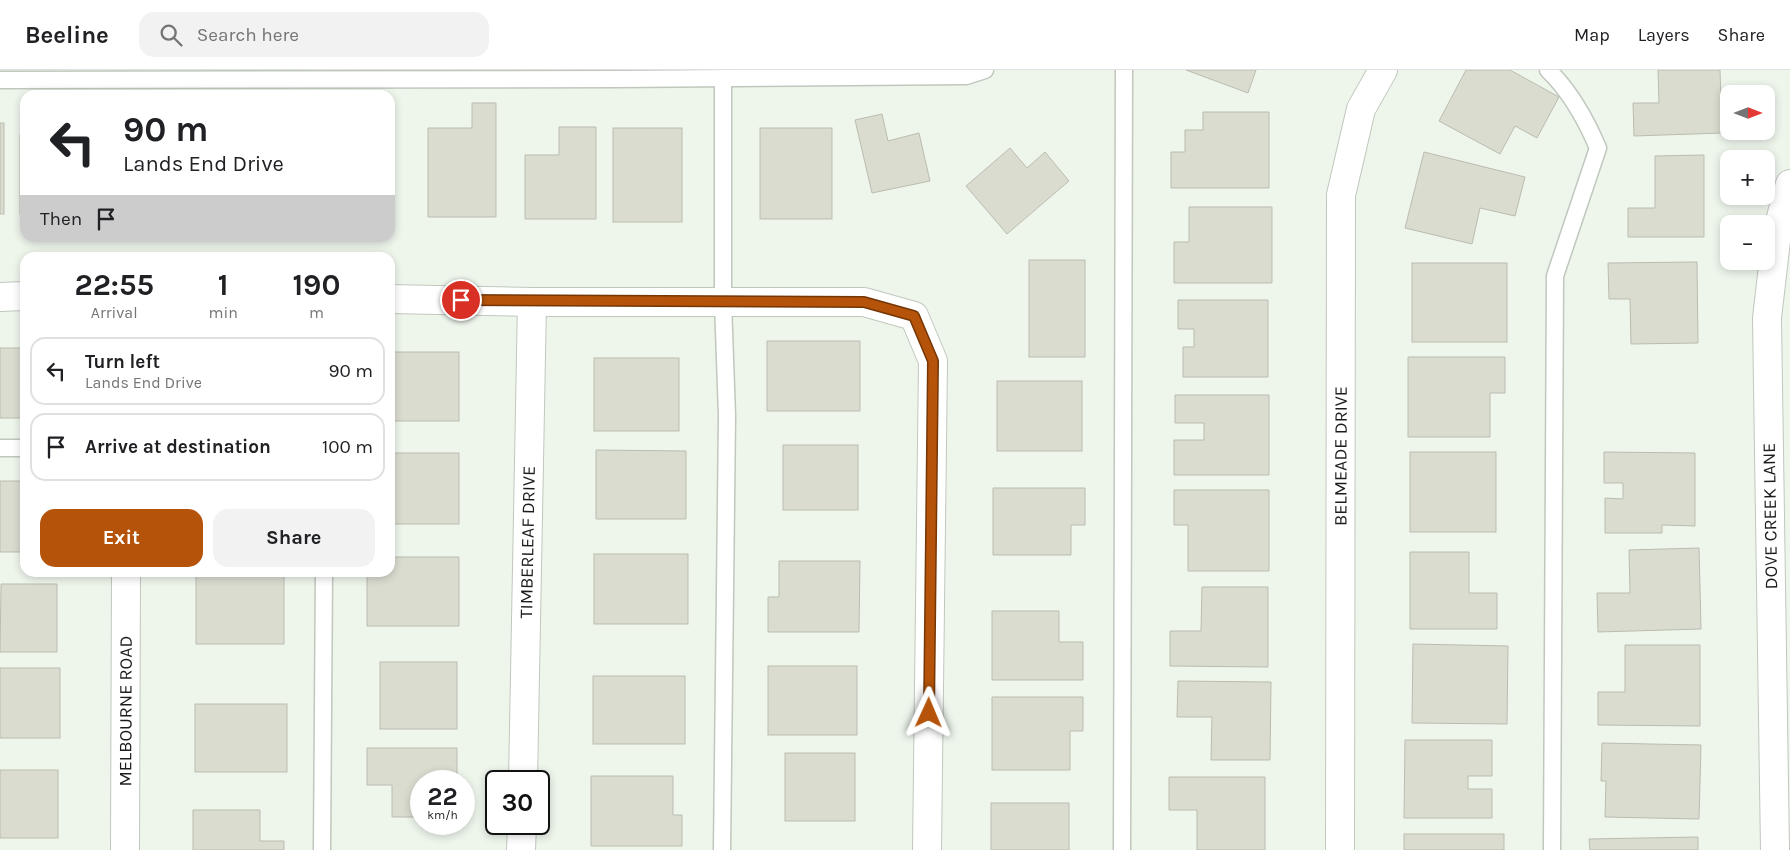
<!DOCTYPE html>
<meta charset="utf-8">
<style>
:root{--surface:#fff;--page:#f2f2f2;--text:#202124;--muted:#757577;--line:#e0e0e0;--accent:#b45309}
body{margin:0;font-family:Karla,sans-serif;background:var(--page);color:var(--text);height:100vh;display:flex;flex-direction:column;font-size:19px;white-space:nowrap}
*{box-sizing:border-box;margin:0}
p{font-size:16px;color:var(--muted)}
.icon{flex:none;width:28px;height:28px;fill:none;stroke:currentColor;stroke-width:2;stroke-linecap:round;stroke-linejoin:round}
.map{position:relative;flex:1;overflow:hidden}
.sheet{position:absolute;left:20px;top:182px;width:375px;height:325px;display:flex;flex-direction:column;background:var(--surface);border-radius:15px;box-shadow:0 2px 8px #0003}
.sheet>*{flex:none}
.hud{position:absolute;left:20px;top:20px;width:375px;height:152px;border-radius:15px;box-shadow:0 2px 8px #0003;background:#fff;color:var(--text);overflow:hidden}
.needle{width:32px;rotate:90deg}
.controls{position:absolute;left:1720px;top:15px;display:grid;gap:10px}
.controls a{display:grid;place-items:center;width:55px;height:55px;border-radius:10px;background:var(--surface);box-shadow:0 2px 8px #0003;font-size:25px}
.speed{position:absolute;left:410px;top:700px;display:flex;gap:10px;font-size:25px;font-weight:700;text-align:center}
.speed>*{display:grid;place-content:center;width:65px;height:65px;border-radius:50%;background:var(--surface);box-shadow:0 2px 8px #0003;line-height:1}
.speed small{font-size:12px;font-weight:400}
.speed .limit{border:2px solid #111;border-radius:8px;background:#fff;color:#111}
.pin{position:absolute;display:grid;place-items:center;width:42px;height:42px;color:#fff;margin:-21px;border:2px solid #fff;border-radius:50%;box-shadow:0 1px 5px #0007}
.me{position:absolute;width:55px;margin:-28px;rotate:1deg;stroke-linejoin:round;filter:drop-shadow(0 0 4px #0008)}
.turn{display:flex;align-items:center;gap:18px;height:105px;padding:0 20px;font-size:22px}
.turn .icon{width:65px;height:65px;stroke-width:2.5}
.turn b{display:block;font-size:35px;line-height:42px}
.then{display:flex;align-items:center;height:48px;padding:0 20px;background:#0003;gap:10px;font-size:19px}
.eta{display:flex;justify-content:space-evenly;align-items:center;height:85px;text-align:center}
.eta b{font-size:30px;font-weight:700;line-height:35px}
.button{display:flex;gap:10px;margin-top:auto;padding:10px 20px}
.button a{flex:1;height:58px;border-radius:15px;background:var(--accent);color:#fff;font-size:20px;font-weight:700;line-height:58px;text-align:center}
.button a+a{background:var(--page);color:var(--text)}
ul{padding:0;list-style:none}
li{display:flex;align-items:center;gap:15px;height:68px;margin:0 10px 8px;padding:0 10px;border:2px solid var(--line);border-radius:15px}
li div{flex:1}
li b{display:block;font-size:19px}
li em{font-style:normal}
header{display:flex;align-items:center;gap:30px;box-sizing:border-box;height:70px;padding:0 25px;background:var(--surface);border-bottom:1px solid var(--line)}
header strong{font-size:24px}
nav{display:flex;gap:28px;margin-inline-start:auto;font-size:18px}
.search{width:350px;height:45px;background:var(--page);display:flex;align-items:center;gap:12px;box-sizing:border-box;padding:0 18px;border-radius:15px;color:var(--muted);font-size:19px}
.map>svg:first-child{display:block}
.building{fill:#dbdcd0;stroke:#bbbcb0}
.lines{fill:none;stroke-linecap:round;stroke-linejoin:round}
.service-casing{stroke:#c0c8be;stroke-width:19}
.minor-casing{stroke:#c0c8be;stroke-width:30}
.service{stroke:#fff;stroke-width:16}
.minor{stroke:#fff;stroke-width:28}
.route-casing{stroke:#753606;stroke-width:12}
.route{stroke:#b45309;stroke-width:9}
.labels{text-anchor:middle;stroke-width:5;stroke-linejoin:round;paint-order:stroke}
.street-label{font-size:18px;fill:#1a1d1a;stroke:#fff}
</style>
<header>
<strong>Beeline</strong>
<div class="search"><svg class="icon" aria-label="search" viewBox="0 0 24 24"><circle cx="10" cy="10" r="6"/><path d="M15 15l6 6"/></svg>Search here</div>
<nav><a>Map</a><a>Layers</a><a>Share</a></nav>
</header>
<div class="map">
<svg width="1790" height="780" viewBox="0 0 1790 780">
<rect width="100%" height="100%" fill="#eef6ec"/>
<g class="building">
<path d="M1186 0H1256L1248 23Z"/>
<path d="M1466 0H1510L1559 27 1537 68 1515 56 1500 84 1439 51Z"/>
<path d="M1658 0H1720L1722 63 1634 66 1633 33H1659Z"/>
<path d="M472 33H496V147H428V58H472Z"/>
<path d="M1203 42H1269V118H1171V82H1185V60H1203Z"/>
<path d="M882 44 888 71 919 63 930 111 872 123 855 50Z"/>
<rect x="0" y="53" width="4" height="91"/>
<path d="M559 57H596V149H525V85H559Z"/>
<rect x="613" y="58" width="69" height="94"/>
<rect x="760" y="58" width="72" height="91"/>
<rect x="20" y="65" width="5" height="79"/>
<path d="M1010 78 1027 98 1045 82 1069 111 1007 164 966 116Z"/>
<path d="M1424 82 1525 107 1515 146 1480 138 1472 174 1405 158Z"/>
<path d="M1704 85V167H1628V138H1655V86Z"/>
<path d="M1189 137H1272V213H1174V172H1189Z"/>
<rect x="1029" y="190" width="56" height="97"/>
<path d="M1697 192 1698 273 1631 274 1630 229H1609L1608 193Z"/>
<rect x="1412" y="193" width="95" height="79"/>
<path d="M1178 230H1268V307H1183V277H1194V259H1178Z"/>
<rect x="767" y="271" width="93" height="70"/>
<rect x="0" y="278" width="25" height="70"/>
<rect x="390" y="282" width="69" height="69"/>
<path d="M1408 287H1505V323H1490V367H1408Z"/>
<rect x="594" y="288" width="85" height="73"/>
<rect x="997" y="311" width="85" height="70"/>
<path d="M1175 325H1269V405H1174V370H1204V353H1175Z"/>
<rect x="783" y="375" width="75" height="65"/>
<path d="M596 380 686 381V449H596Z"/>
<rect x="1410" y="382" width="86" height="80"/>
<path d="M1604 382 1695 383V456L1662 455V463H1605V428L1623 429V413H1604Z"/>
<rect x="390" y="383" width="69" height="71"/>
<rect x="0" y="411" width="25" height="71"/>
<path d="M993 418H1085V455H1071V485H993Z"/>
<path d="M1174 420H1269V501H1188V455H1174Z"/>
<path d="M1699 478 1701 559 1598 562 1597 523H1630L1629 480Z"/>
<path d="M1410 482H1469V523H1497V559H1410Z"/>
<rect x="594" y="484" width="94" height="70"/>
<path d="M390 487H459V556H367V502H390Z"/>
<path d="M779 491H860L859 562H768V527H779Z"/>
<rect x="196" y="504" width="88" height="70"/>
<path d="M1 514H57V582H0Z"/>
<path d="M1202 517H1268V597L1170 596V561H1201Z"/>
<path d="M992 541H1059V572H1083V610H992Z"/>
<path d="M1413 574 1508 576 1507 654 1412 653Z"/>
<path d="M1625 575H1700V656L1598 655V622H1625Z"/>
<rect x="380" y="592" width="77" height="67"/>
<rect x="768" y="596" width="89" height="69"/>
<rect x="0" y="598" width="60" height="70"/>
<rect x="593" y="606" width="92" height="68"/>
<path d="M1178 611 1271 612 1270 690H1211L1212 647H1177Z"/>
<path d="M992 627H1083V661H1070V700H992Z"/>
<rect x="195" y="634" width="92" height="68"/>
<path d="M1405 670H1492V706H1468V719H1492V748H1404Z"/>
<path d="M1602 673 1701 675 1699 749 1605 747 1606 711H1601Z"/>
<path d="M367 678H457V711H421V747H392V715H367Z"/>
<rect x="785" y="683" width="70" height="68"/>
<rect x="0" y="700" width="58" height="68"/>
<path d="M591 706H673V745H682V776H591Z"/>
<path d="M1169 707H1265V780H1197V740H1169Z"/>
<rect x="991" y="733" width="78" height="47"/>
<path d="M193 740H260V771H284V780H193Z"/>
<rect x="1404" y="764" width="100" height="16"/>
<path d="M1698 767V780H1590L1589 769Z"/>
</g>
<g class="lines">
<defs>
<g id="service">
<path d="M1548 0C1570 21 1586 50 1598 78L1555 206 1552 780"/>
<path d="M0 10 618 9 966 6 985 0"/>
<path d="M0 378H25"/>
<path d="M322 780 324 502"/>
<path d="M722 780 727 346 723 232V8"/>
<path d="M1122 780 1124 0"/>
</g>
<g id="minor">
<path d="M0 227 25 226"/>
<path d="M390 229 532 232H864L914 246 933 291 927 780"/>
<path id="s1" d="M523 711 532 232"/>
<path id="s2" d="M125 780 126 502"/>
<path d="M521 780 522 754"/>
<path id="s3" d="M1340 780 1341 125 1361 39 1383 0"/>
<path d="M1775 780 1767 248 1777 162 1790 114"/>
</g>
</defs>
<use href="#service" class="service-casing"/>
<use href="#minor" class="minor-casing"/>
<use href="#service" class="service"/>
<use href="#minor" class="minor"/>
</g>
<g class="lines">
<defs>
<path id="route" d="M461 230 864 232 914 246 933 291 929 643"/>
</defs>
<use href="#route" class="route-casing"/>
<use href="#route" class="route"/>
</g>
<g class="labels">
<g class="street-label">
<text dy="6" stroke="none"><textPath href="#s3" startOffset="394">BELMEADE DRIVE</textPath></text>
<text transform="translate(1770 446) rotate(-91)" y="6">DOVE CREEK LANE</text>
<text dy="6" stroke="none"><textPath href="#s1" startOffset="239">TIMBERLEAF DRIVE</textPath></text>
<text dy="6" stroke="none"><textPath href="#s2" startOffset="139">MELBOURNE ROAD</textPath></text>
</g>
</g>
</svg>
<div class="controls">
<a><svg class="needle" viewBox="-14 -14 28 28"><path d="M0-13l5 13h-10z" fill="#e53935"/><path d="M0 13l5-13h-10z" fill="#757577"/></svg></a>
<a>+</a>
<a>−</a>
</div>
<div class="speed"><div>22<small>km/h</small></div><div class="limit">30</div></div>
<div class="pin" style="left:461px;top:230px;background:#d93025"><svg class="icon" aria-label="arrive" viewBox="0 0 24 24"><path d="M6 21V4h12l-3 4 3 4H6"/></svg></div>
<svg class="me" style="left:929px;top:643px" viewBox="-20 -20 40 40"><path d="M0-17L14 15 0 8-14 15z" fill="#b45309" stroke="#fff" stroke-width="4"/></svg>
<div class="hud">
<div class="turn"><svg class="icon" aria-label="left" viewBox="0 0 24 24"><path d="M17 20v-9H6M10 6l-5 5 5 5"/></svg><div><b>90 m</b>Lands End Drive</div></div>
<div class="then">Then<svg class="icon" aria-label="arrive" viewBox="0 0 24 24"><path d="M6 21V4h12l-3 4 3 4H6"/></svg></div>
</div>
<section class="sheet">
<div class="eta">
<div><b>22:55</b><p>Arrival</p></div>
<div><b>1</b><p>min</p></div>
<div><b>190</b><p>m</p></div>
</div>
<ul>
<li><svg class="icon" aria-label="left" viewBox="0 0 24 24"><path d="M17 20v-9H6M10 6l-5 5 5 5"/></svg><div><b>Turn left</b><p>Lands End Drive</p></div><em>90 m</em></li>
<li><svg class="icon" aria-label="arrive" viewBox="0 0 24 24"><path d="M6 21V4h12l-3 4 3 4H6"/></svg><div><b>Arrive at destination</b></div><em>100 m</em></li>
</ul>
<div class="button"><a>Exit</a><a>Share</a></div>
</section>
</div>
